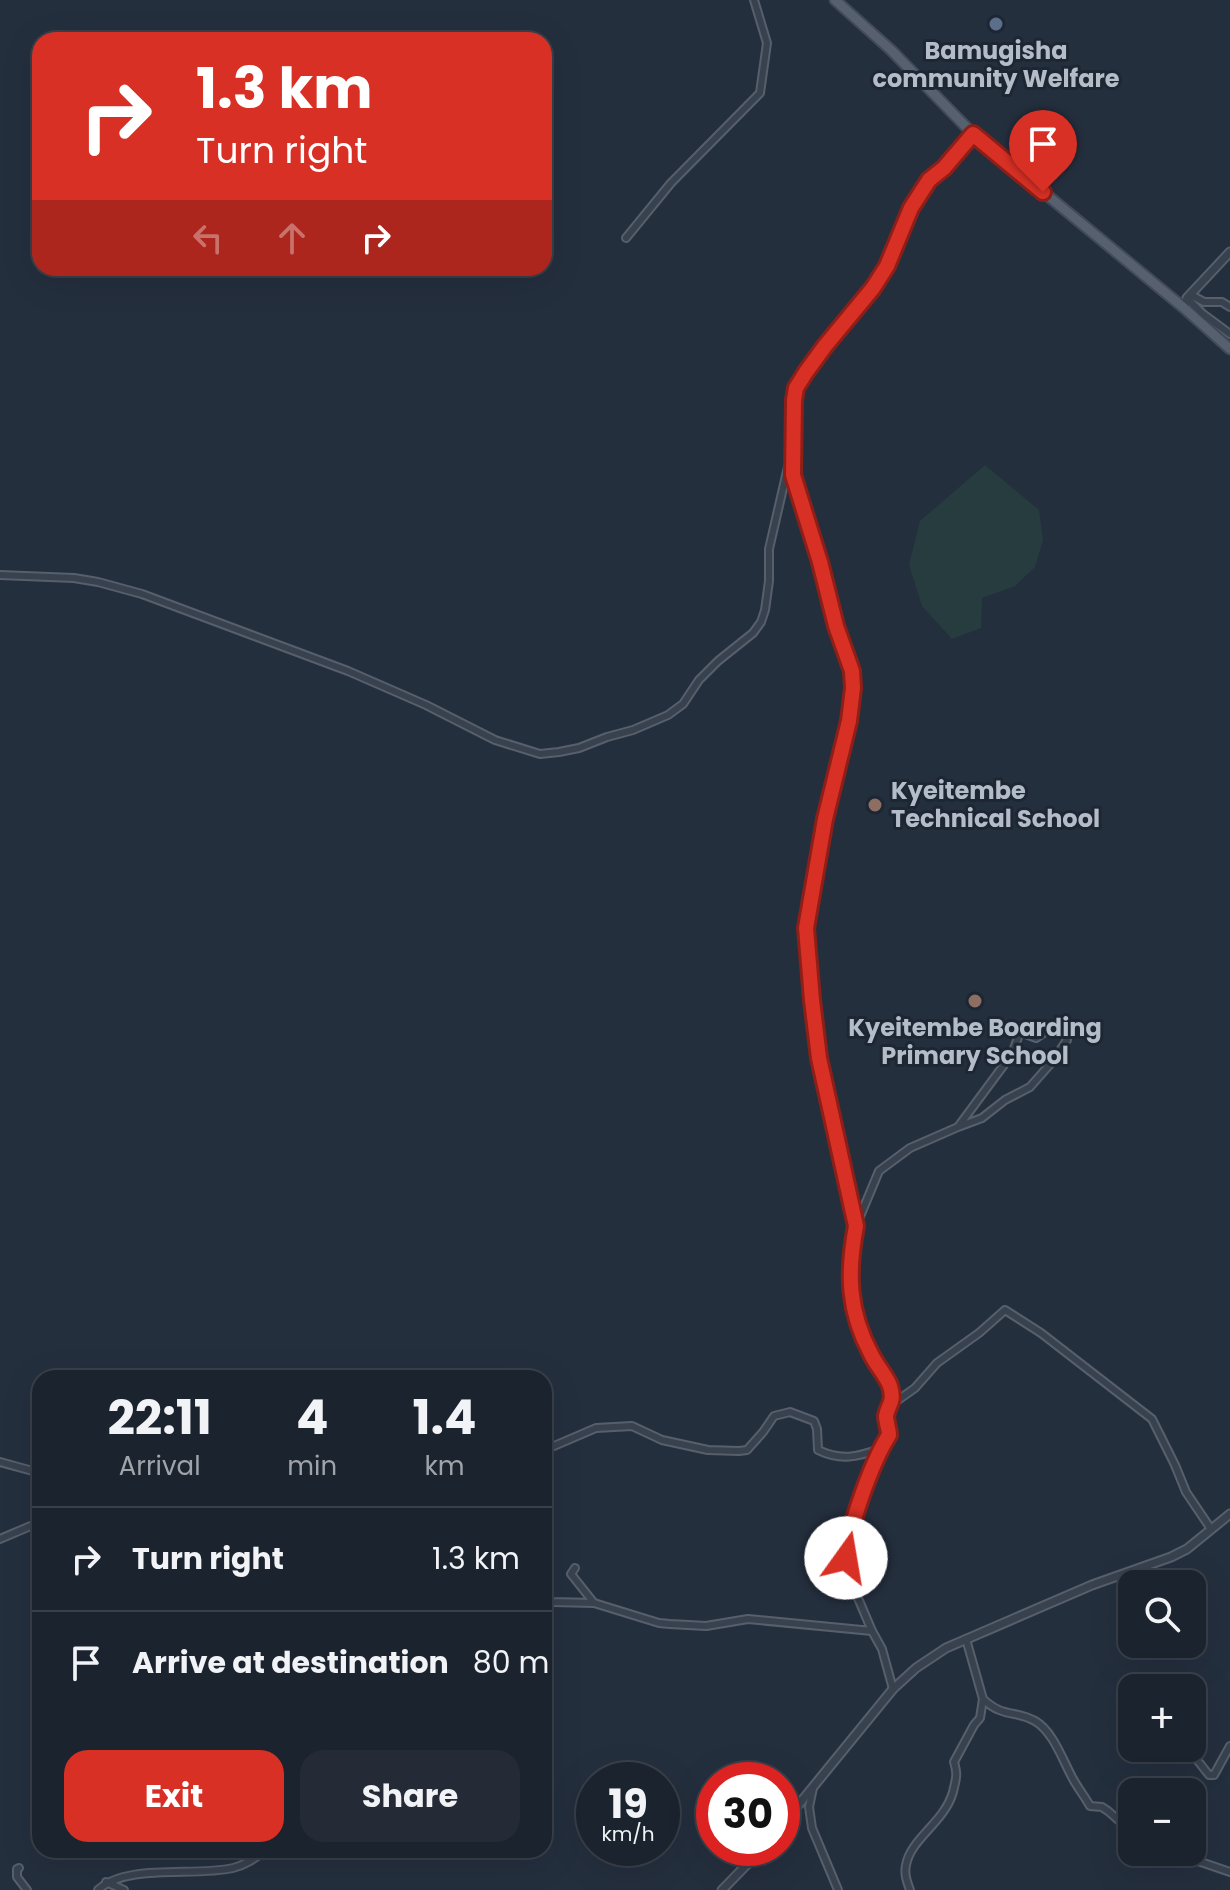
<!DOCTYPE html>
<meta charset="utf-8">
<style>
:root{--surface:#1b232e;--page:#242b36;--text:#f1f3f6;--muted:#a0a4aa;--line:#39404a;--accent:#d93025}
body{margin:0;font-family:Poppins,sans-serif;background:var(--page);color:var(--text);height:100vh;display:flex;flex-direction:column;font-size:30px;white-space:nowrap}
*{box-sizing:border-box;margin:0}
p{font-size:26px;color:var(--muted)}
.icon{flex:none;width:44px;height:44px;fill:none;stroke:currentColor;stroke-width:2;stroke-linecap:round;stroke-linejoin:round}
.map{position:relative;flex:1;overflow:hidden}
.panel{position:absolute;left:32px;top:1370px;width:520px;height:488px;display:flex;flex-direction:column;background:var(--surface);border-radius:24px;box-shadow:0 8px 32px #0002,0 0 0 2px var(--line)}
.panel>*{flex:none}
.top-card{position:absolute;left:32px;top:32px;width:520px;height:244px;border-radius:24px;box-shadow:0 8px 32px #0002,0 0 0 2px var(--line);background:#d93025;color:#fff;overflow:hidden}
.fabs{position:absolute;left:1118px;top:1570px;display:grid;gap:16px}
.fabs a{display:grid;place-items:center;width:88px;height:88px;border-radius:16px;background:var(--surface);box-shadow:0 8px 32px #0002,0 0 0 2px var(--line);font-size:40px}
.speed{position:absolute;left:576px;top:1762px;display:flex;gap:16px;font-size:40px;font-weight:700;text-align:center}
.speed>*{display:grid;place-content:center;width:104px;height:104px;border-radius:50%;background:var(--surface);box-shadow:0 8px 32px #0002,0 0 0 2px var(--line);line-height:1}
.speed small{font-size:20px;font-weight:400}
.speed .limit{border:12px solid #d22;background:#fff;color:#111}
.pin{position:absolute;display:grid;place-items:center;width:68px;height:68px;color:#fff;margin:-82px -34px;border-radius:50% 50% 50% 0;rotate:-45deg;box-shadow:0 0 8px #0007}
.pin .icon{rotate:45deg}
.me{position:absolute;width:88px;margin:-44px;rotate:13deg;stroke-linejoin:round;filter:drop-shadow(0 0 6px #0008)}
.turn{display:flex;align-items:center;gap:28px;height:168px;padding:0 32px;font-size:36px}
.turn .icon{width:104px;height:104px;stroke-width:2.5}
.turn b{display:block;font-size:56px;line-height:68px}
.lanes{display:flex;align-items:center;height:76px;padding:0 32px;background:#0003;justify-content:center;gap:40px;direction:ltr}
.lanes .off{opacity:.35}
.eta{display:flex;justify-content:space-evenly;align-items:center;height:136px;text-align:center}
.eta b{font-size:48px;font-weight:700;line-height:56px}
.cta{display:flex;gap:16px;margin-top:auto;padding:16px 32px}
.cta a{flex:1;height:92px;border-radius:24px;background:var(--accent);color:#fff;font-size:32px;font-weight:700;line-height:92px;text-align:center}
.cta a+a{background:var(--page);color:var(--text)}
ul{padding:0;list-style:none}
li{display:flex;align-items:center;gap:24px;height:104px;padding:0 32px;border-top:2px solid var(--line)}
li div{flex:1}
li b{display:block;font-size:30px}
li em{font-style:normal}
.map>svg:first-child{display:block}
.garden{fill:#263c3f}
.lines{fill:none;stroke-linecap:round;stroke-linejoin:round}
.minor-casing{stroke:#565f6c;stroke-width:10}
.tertiary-casing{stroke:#565f6c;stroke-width:11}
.primary-casing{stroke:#414a57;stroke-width:13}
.minor{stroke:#38414e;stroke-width:6}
.tertiary{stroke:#38414e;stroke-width:7}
.primary{stroke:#56606e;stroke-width:9}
.route-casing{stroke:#8d1f18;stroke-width:20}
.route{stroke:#d93025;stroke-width:14}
.service-dot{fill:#5c6f8a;stroke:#1d2633;stroke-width:3}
.education-dot{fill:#8d6e63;stroke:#1d2633;stroke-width:3}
.labels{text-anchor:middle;stroke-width:6;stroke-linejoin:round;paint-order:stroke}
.poi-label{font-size:24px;font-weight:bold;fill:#b4bcc9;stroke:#1d2633}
</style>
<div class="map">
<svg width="1230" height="1890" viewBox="0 0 1230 1890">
<rect width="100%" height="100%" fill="#242f3e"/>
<path class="garden" d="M985 465 1039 510 1043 540 1035 567 1015 586 982 598 981 628 952 639 922 606 909 565 920 521Z"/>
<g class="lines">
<defs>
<g id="minor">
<path d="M626 238 671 183 760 93 767 43 754 0"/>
<path d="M1191 295 1204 302H1222L1230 307"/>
<path d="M1187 298 1203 314 1230 334"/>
<path d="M0 575 74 578 98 582 142 594 348 671 426 705 495 740 540 754 559 752 579 748 607 737 633 730 668 715 683 704 699 680 718 661 753 633 761 622 765 610 769 581V549L790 458"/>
<path d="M856 1226 879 1171 910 1148 958 1127 1012 1054 1020 1032 1036 1038 1051 1028 1064 1034 1067 1040 1052 1062 1030 1087 1005 1100 982 1118 958 1127"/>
<path d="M891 1405 915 1388 937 1363 979 1333 1005 1310 1041 1333 1152 1419 1175 1465 1186 1492 1211 1529"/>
<path d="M554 1446 596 1428 632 1426 662 1440 708 1450 739 1451 747 1450 763 1432 774 1416 790 1412 814 1421 817 1429 818 1450C841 1461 857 1457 880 1449"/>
<path d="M0 1462 40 1473"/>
<path d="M0 1539 40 1522"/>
<path d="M575 1568 571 1574 594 1603"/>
<path d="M544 1599 552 1602 594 1603 659 1623 670 1624 706 1626 748 1619 872 1631"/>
<path d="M966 1639 983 1699C1003 1718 1015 1710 1035 1721 1053 1731 1063 1761 1073 1779 1078 1788 1085 1797 1090 1806L1102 1807 1108 1811 1132 1832"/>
<path d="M893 1689 882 1649 872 1631 846 1570 847 1543 863 1496 880 1449 889 1435 886 1416 891 1405 892 1396 889 1384 870 1352 854 1313 850 1287V1268L851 1249 856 1226 850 1194 841 1162 819 1058 812 1000 806 928 818 853 849 721 853 688 852 671 836 626 820 562 793 475 794 400 796 388 806 372 825 346 873 288 887 266 911 208 929 180 944 168 973 134"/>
<path d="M1141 1752 1190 1751 1209 1775H1214L1230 1746"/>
<path d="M813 1788 809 1807 812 1828 838 1890"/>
<path d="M1162 1852 1192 1859 1230 1872"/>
<path d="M19 1868 17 1869V1877L27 1890"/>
<path d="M106 1882 124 1890"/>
<path d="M98 1890C127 1863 194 1877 233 1868 246 1865 255 1858 266 1850"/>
<path d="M910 1890C907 1882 904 1874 906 1865 911 1838 944 1823 953 1792 956 1778 958 1776 954 1762L974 1725 980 1718 983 1699"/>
</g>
<g id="tertiary">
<path d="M1184 308 1187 298 1230 252"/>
<path d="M782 1825 893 1689 916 1668 946 1648 1092 1585 1171 1557 1187 1549 1230 1514"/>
<path d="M722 1890 763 1848"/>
</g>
<path id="primary" d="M835 0 891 50 973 134 1184 308 1230 349"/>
</defs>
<use href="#minor" class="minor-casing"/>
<use href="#tertiary" class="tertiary-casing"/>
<use href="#primary" class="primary-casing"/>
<use href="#minor" class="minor"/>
<use href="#tertiary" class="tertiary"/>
<use href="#primary" class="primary"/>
</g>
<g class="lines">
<defs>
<path id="route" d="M846 1558C849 1525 872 1462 889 1435 889 1429 886 1422 886 1416 888 1404 895 1403 890 1386 886 1375 876 1365 871 1354 848 1311 847 1273 856 1226L819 1058 812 1000 806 928 825 819 849 721 853 688 852 671 836 626 820 562 793 475 794 400 796 388 806 372 825 346 873 288 887 266 911 208 929 180 944 168 973 134 1043 192"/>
</defs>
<use href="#route" class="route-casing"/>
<use href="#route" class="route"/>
</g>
<circle class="service-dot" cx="996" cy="24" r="8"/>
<g class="education-dot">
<circle cx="875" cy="805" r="8"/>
<circle cx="975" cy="1001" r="8"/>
</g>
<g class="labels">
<g class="poi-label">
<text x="996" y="59">Bamugisha<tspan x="996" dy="28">community Welfare</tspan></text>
<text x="891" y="799" text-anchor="start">Kyeitembe<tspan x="891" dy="28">Technical School</tspan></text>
<text x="975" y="1036">Kyeitembe Boarding<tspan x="975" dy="28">Primary School</tspan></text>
</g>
</g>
</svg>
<div class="fabs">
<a><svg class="icon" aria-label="search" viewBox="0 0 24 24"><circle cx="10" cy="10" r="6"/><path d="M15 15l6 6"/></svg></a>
<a>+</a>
<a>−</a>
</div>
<div class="speed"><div>19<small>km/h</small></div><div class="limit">30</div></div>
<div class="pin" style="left:1043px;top:192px;background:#d93025"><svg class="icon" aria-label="arrive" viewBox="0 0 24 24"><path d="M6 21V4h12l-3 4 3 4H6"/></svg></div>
<svg class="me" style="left:846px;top:1558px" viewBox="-20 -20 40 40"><circle r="19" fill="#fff"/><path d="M0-13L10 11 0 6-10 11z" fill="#d93025"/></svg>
<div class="top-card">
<div class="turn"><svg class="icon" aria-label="right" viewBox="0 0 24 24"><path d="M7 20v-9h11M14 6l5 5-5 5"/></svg><div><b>1.3 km</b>Turn right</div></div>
<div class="lanes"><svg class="icon off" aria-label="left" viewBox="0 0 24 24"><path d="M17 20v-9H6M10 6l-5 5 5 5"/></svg><svg class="icon off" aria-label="ahead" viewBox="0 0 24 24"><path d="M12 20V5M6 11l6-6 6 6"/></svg><svg class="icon" aria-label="right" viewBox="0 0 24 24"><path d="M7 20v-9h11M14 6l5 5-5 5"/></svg></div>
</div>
<section class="panel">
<div class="eta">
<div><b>22:11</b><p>Arrival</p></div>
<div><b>4</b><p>min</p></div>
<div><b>1.4</b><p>km</p></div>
</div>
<ul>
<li><svg class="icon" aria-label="right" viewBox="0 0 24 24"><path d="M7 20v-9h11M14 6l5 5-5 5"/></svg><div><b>Turn right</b></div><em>1.3 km</em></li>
<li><svg class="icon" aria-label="arrive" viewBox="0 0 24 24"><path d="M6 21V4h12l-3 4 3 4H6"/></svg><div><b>Arrive at destination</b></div><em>80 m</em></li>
</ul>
<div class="cta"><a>Exit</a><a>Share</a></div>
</section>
</div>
